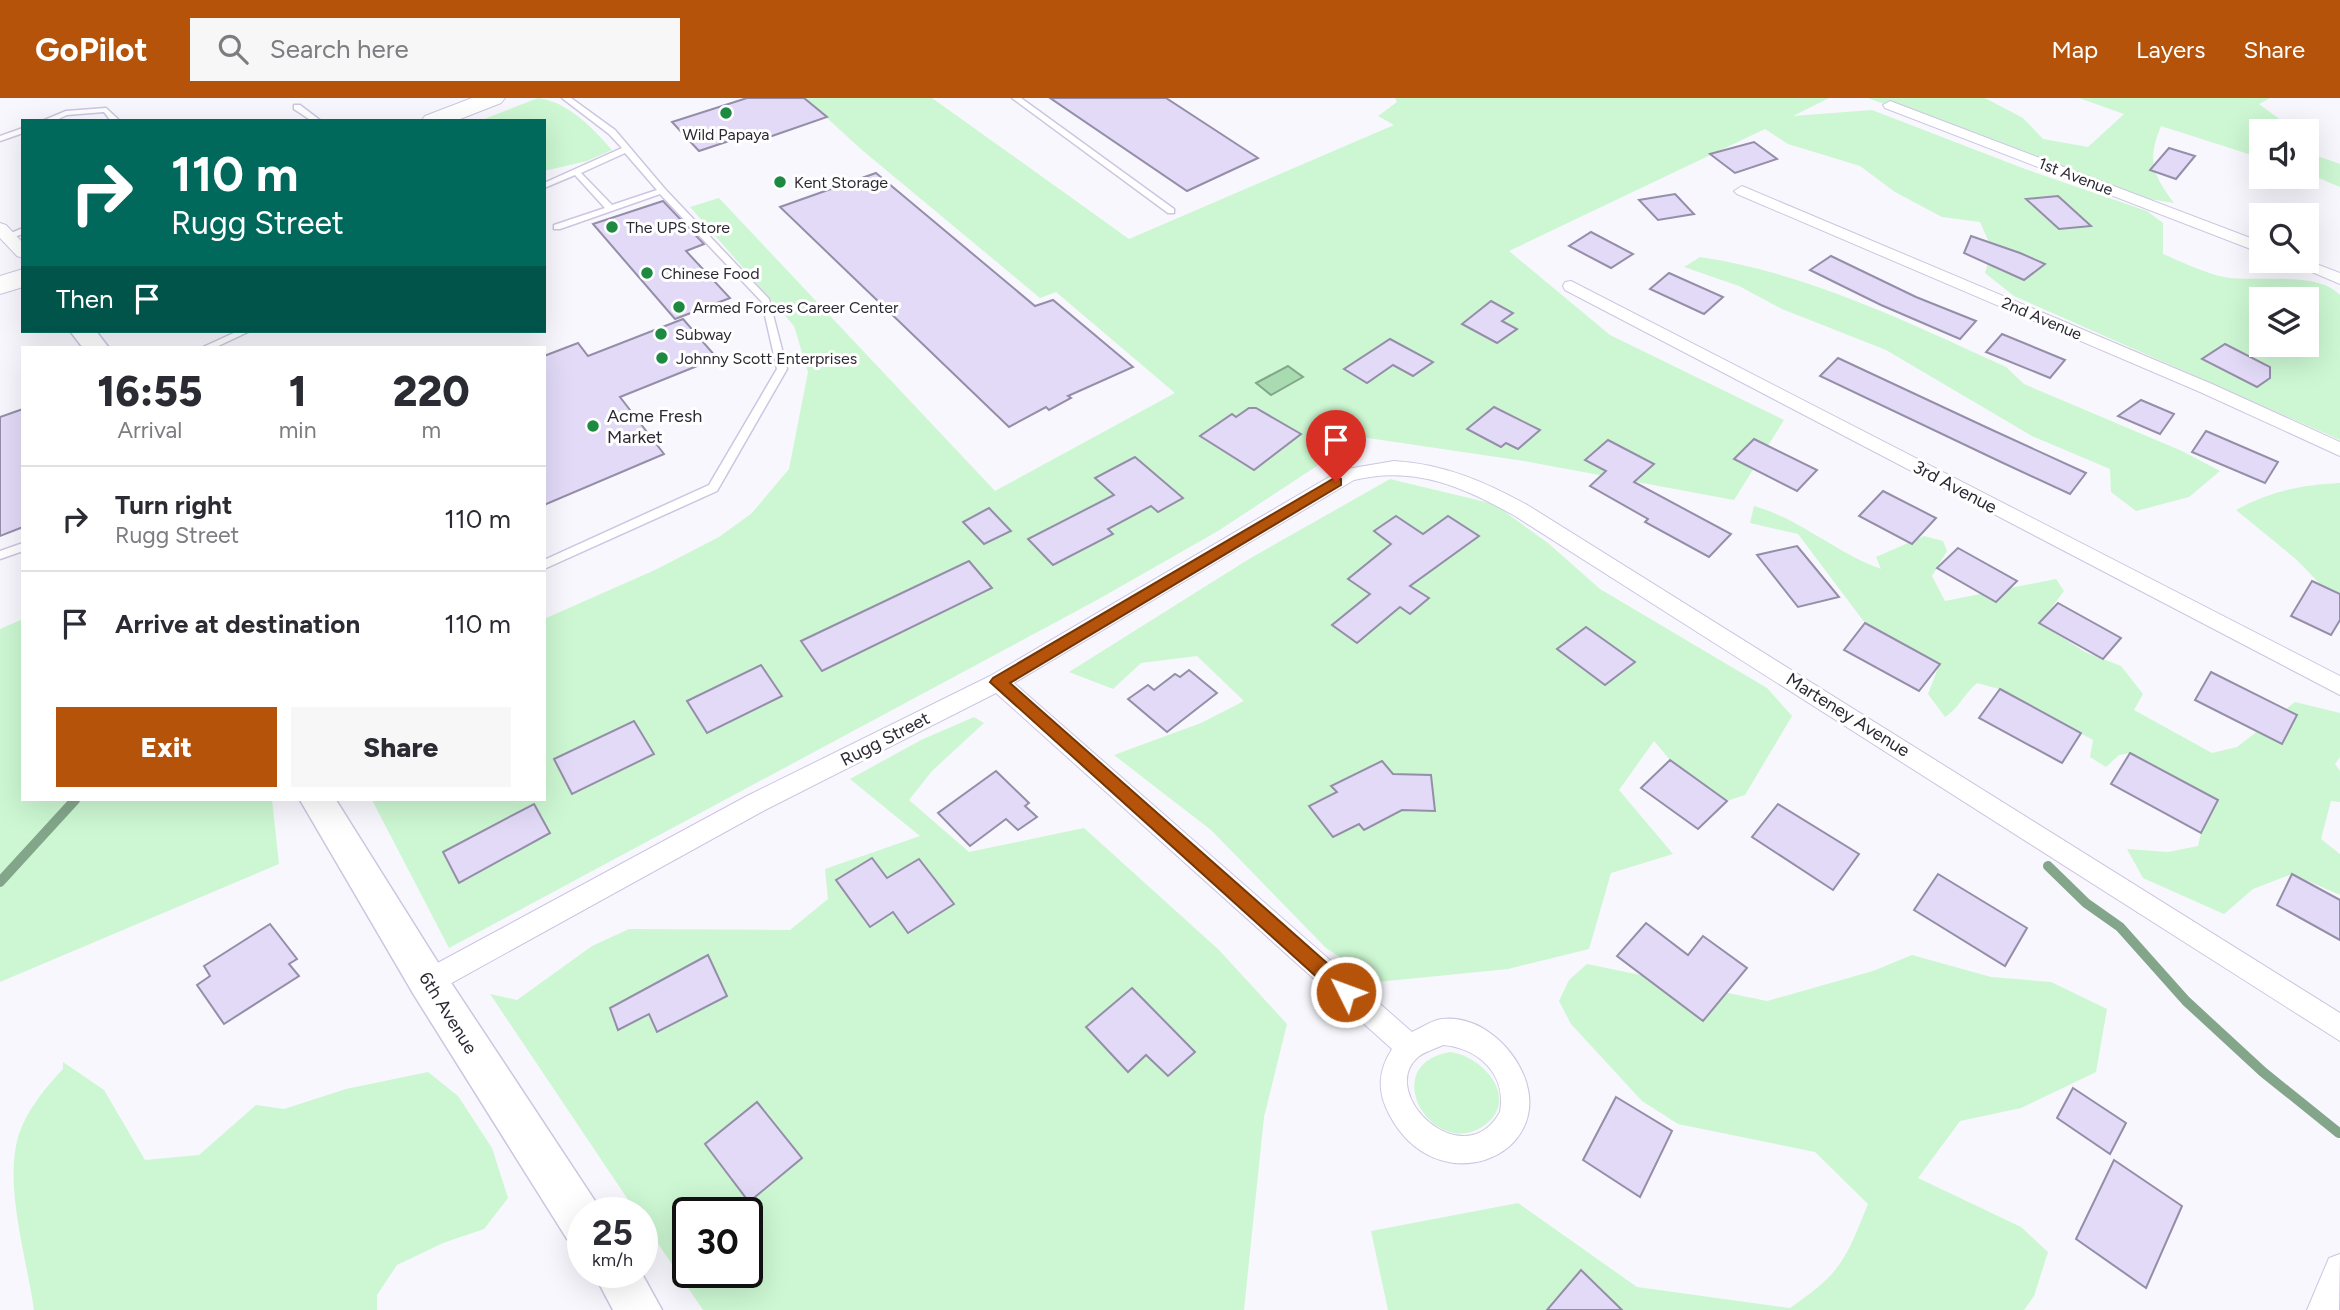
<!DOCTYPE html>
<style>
:root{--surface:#fff;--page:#f7f7f7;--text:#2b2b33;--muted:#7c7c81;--line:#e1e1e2;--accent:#b45309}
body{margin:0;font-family:Figtree,sans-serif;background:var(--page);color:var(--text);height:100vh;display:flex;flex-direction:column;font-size:26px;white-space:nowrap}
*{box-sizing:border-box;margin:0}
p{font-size:23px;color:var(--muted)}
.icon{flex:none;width:38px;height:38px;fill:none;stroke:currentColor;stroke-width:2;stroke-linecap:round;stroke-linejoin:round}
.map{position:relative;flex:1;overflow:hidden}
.drawer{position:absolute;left:21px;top:248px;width:525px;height:455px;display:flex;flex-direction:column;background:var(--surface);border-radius:0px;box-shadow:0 7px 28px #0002}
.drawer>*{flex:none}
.hud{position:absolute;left:21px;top:21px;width:525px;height:214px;border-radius:0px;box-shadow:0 7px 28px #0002;background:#00695c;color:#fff;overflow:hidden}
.fabs{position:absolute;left:2249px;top:21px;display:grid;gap:14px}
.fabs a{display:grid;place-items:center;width:70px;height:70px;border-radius:0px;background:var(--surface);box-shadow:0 7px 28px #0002;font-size:35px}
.speed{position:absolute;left:567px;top:1099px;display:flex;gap:14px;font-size:35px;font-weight:700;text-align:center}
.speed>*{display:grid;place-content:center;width:91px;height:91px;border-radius:50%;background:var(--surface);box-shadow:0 7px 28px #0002;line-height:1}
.speed small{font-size:18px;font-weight:400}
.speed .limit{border:4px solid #111;border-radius:10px;background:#fff;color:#111}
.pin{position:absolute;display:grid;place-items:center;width:60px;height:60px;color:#fff;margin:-72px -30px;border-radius:50% 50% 50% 0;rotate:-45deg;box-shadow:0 0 7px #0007}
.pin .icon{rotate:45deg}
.me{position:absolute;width:77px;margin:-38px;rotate:312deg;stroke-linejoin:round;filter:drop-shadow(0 0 5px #0008)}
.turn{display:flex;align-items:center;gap:24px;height:147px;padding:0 35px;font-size:32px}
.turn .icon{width:91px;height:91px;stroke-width:2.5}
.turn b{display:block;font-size:49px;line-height:60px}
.then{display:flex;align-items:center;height:66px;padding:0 35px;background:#0003;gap:14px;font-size:26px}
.eta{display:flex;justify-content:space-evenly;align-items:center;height:119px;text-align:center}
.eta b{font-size:42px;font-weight:800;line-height:49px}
.primary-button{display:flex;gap:14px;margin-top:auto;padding:14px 35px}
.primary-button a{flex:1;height:80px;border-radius:0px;background:var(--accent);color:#fff;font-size:28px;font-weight:800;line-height:80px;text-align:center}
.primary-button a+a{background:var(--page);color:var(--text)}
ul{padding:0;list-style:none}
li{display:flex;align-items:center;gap:21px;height:105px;padding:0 35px;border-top:2px solid var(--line)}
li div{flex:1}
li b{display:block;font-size:26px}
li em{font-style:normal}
header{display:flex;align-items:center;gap:42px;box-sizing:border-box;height:98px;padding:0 35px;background:var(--accent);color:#fff}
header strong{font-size:33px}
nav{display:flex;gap:38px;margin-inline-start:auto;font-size:24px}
.search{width:490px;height:63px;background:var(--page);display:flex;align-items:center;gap:18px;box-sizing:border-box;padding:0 24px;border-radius:0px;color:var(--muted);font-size:26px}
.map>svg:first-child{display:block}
.green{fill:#ccf7d2;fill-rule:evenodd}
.water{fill:#a8dbb0;stroke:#83a68b;stroke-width:2}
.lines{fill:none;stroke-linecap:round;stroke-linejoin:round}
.stream{stroke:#83a68b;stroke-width:10}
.building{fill:#e2daf7;stroke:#958ea9;stroke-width:2}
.lane-casing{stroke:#cdc5e2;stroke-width:3}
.street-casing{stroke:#cdc5e2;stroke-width:2}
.secondary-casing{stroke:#cdc5e2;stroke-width:3}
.primary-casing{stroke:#cdc5e2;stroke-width:2}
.lane{fill:#fff;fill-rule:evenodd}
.street{fill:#fff;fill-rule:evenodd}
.secondary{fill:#fff;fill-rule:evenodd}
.primary{fill:#fff;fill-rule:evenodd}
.route{fill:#b45309;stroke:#753606;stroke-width:2}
.poi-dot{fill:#1e8940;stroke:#fff;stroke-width:2.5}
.labels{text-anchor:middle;stroke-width:6;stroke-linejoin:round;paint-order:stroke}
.far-poi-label{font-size:16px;fill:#2c2934;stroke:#fff;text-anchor:start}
.far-street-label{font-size:16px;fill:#2c2934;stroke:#fff}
.poi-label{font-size:18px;fill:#2c2934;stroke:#fff;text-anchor:start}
.street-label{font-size:18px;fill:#2c2934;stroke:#fff}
</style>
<header>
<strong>GoPilot</strong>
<div class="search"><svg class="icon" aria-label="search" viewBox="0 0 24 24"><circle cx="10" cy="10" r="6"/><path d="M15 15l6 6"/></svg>Search here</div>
<nav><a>Map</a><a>Layers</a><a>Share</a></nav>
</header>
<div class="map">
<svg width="2340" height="1212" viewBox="0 0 2340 1212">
<rect width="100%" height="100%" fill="#f8f7fd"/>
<g class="green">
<path d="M538 0C568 4 592 29 612 52L587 63 544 73V23H479Z"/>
<path d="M805 0H932L1129 141 1394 27 1378 18 1397 4 1395 0H1829L1793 18 1872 12 2025 71 2147 113 2163 125V156C2182 164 2204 175 2224 179 2255 185 2318 172 2340 197V342L2014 198 1985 175 1992 151 1980 124 1942 119 1895 94 1860 68 1788 46 1765 31 1509 153 1610 237 1784 322 1734 402 1524 363 1361 339 1218 433 1097 502 449 850 372 702H544V521L655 472 719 439 752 415 789 371 808 274 794 228 690 109 719 100 995 393 1175 295 1056 194 1040 200 862 52ZM2261 201H2306V247H2261Z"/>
<path d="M1868 0H1985L2023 20 2043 41 2088 49 2124 16 2079 0H2270L2259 6 2296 33H2261V60L2161 28C2147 63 2152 75 2174 105L2124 97Z"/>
<path d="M2306 54 2340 66V89L2307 75Z"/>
<path d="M1700 159C1805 174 1910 225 2006 269L2024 286 2182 353 2220 373 2189 399 2136 413 2111 394 2110 371 2032 338 1886 252 1782 211 1739 188 1684 169Z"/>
<path d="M1390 381 1494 406 1548 445 1600 491 1767 590 1792 618 1745 697 1727 703 1670 662 1654 643 1619 692 1673 756 1611 775 1589 851 1508 871 1377 884 1326 850 1211 732 1114 657 1201 625 1244 603 1197 558 1141 565 1113 591 1069 574 1249 461Z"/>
<path d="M2340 385V507L2297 462 2236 412C2270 393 2301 387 2340 385Z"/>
<path d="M1754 408C1800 421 1836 455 1881 471L1876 459 1924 438 1943 443 1947 453 1932 478 1945 503 2056 481 2064 493 2040 525 2085 554 2121 568 2143 596 2134 612 2212 655 2237 649 2295 604 2340 615V659L2335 666 2340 673V704L2331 703 2321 741 2340 756V797L2292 776 2253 791 2224 816 2143 780 2127 751 2168 754 2198 748 2201 735 2218 702 2130 655 2119 657 2106 669 2090 659 2093 642 1999 591 1977 585C1964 596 1959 610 1945 619L1928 596 1940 565 1865 525 1798 436 1750 425Z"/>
<path d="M23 521V702H272L279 766 0 884V531Z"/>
<path d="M974 619 984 625 932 673 909 702 969 754 1084 730 1219 852 1287 926 1264 1019 1244 1212H703L642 1122V1115H637L490 896 517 902 592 848 629 831 790 832 828 801 825 771 920 738 850 681 921 642ZM688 1115H747V1174H688Z"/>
<path d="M1912 857 1991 879 2051 884 2107 911 2096 974 2021 1010 1960 1023 1918 1080 2021 1129 2048 1154 2034 1198 2024 1212H1388L1371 1133 1518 1105 1637 1189 1790 1210C1841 1175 1845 1163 1868 1106L1815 1054 1678 1026 1642 1003 1571 926 1559 903 1569 882 1587 866 1767 903 1873 873Z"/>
<path d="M1450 954C1484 958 1522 1003 1482 1029 1432 1061 1376 967 1450 954Z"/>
<path d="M63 964 104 992 145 1062 199 1057 256 1007 284 1011 346 991 428 974 458 998 492 1050 508 1100 484 1131 443 1145 397 1167 377 1197V1212H34C27 1161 4 1089 18 1039 26 1013 45 990 63 971Z"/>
</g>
<path class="water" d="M1288 268 1303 279 1271 297 1256 285Z"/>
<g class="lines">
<g class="stream">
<path d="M2048 768 2086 805 2120 829 2186 903 2263 974 2339 1035"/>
<path d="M0 784 75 702"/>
</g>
</g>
<g class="building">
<path d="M747 0H804L827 19 769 39 762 32 699 53 672 24Z"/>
<path d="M1050 0H1166L1258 60 1187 93Z"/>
<path d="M1754 44 1777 61 1735 75 1710 56Z"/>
<path d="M2169 50 2195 58 2176 81 2150 72Z"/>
<path d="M876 75 1035 208 1053 202 1133 269 1068 298 1071 300 1049 312 1046 309 1009 329 780 109Z"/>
<path d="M1675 96 1694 116 1658 122 1639 102Z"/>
<path d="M2058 98 2091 128 2059 131 2026 101Z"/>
<path d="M663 103 704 146 686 153 730 200 675 221 593 126Z"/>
<path d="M1591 134 1633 156 1611 170 1569 148Z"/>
<path d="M1971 138 2020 155 2045 166 2024 182 1964 155Z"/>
<path d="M1831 158 1916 199 1976 223 1960 241 1881 207 1810 172Z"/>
<path d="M1669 175 1723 199 1704 216 1650 191Z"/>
<path d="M1491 203 1513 215 1502 223 1517 231 1497 245 1462 226Z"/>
<path d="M683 221 717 260 620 299 664 356 544 407V258L578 245 588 258Z"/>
<path d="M2002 236 2065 262 2050 280 1986 254Z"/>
<path d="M1390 241 1433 264 1413 278 1393 267 1367 285 1344 271Z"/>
<path d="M2225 246 2270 269V280L2257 289 2202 261Z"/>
<path d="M1838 260 1990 331 2086 375 2070 396 2001 364 1820 278Z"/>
<path d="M2141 302 2174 316 2160 336 2118 318Z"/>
<path d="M1494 309 1540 332 1518 351 1506 345 1501 349 1467 331Z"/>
<path d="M1249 310H1256L1301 336 1254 372 1200 338 1232 316 1236 319Z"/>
<path d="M23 311V429L0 438V319Z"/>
<path d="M2206 333 2278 364 2265 385 2192 354Z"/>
<path d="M1754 341 1817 372 1797 393 1734 361Z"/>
<path d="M1608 342 1654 366 1634 384 1731 436 1709 459 1645 424 1648 421 1590 388 1606 373 1585 362Z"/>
<path d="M1135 359 1183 400 1158 414 1151 408 1108 431 1113 436 1053 467 1028 441 1114 397 1095 380Z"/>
<path d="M1883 393 1936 420 1912 446 1859 418Z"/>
<path d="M989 410 1011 433 984 446 963 424Z"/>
<path d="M1396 418 1423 436 1448 418 1479 438 1410 488 1429 500 1410 516 1400 509 1357 545 1332 527 1370 496 1348 481 1391 446 1374 433Z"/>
<path d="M1797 448 1839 499 1798 509 1757 457Z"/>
<path d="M1958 450 2017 483 1996 504 1937 470Z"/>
<path d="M969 463 992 490 822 573 801 543Z"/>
<path d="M2312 483 2340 496V522L2331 537 2291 518Z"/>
<path d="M2058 505 2121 540 2103 561 2039 525Z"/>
<path d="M1865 525 1940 566 1919 593 1844 552Z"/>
<path d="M1586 529 1635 564 1605 587 1557 551Z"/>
<path d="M761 567 782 598 707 635 687 603Z"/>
<path d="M1189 572 1217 595 1167 634 1128 601 1148 587 1154 592 1175 576 1180 579Z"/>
<path d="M2211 574 2297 617 2282 646 2195 602Z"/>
<path d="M2000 591 2081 635 2062 665 1979 620Z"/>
<path d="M634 623 654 656 572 696 554 661Z"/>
<path d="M2130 655 2218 702 2201 735 2111 686Z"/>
<path d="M1670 662 1727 703 1698 731 1641 690Z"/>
<path d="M1382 663 1393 676 1431 677 1435 713 1402 712 1364 732 1359 726 1333 739 1309 708 1337 694 1331 688Z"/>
<path d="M996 673 1029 705 1025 708 1037 719 1018 732 1006 721 970 748 938 715Z"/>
<path d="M534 706 550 735 459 785 443 754Z"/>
<path d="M1778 706 1859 756 1833 792 1752 739Z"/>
<path d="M872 760 887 780 919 761 954 806 908 835 893 814 870 829 836 782Z"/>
<path d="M1938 776 2027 830 2005 868 1914 812Z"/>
<path d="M2292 776 2340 802V842L2277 807Z"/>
<path d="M1646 825 1688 857 1703 838 1747 870 1703 923 1617 858Z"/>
<path d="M270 826 297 861 289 866 299 878 224 926 197 887 210 878 204 868Z"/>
<path d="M708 857 727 898 657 934 649 916 618 932 610 910Z"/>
<path d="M1132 890 1195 954 1168 978 1146 957 1128 974 1086 929Z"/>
<path d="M2073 990 2126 1025 2110 1056 2057 1020Z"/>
<path d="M1616 999 1672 1033 1640 1099 1583 1062Z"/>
<path d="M757 1004 802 1060 749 1104 705 1046Z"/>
<path d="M2114 1062 2182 1108 2146 1190 2076 1141Z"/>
<path d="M1581 1172 1622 1212H1547Z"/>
</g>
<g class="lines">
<defs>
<g id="lane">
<path d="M562 0H571L615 32 665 91 769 201 787 271 717 393 544 471V462L709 387 777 271 762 204 660 96 560 131H554V127L605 110 575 77 544 90V85L622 50 609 36ZM625 55 657 92 612 107 581 75Z"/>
<path d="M1012 0H1021L1174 111V115H1168Z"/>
<path d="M294 7H300L321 23H312L294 11Z"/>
<path d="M106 10 120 23H111L104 14 67 17 54 23H42L66 13Z"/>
<path d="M23 30V35L0 43V38Z"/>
<path d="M23 130V136L8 141 4 138Z"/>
<path d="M238 233H250L214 250H201Z"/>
<path d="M23 445V453L0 461V453Z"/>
</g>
<g id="street">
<path d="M1890 3 2261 144V155L1885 10 1883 7Z"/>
<path d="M1742 88 2212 286 2340 344V358L2200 294 1737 96 1734 93Z"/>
<path d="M0 125 6 127 23 145V160L17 158 0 140Z"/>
<path d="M2306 162 2340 175V186L2286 163Z"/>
<path d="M1571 183 2340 578V597L1565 192 1563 188 1565 184Z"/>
<path d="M1394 363C1444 366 1486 384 1529 408L2340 915V943L1515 418C1464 389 1414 367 1354 382L1014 585 1412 934C1421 930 1432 922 1442 921 1478 917 1511 946 1524 978 1556 1059 1436 1107 1389 1016 1377 993 1378 973 1392 951L996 595 765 712 437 893 428 896 419 893 415 884 419 875 747 698 990 578 1341 372ZM1443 947C1478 950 1507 976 1500 1014 1464 1079 1376 996 1418 959 1424 954 1435 951 1443 947Z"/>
<path d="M2340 1156 2339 1212H2307L2329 1160Z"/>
</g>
<g id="secondary">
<path d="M70 233H96L109 250H83Z"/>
<path d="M300 702H336L442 871 599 1109 601 1115H583V1147L567 1141 414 897Z"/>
<path d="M593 1174H641L662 1212H613Z"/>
</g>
<g id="primary">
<path d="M472 0H505L501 5 455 23H421L425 18Z"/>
<path d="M23 171V189L0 196V178Z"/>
</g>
</defs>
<use href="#lane" class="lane-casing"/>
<use href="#street" class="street-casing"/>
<use href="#secondary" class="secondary-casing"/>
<use href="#primary" class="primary-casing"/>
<use href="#lane" class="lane"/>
<use href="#street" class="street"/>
<use href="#secondary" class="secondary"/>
<use href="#primary" class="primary"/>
</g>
<path class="route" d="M1336 379 1341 381V387L1010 585 1353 888 1356 894 1353 900 1346 902 1340 900 990 584 993 580Z"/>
<g class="poi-dot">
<circle cx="726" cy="15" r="7"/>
<circle cx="780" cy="84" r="7"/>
<circle cx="612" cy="129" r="7"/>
<circle cx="647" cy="175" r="7"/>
<circle cx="679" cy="209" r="7"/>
<circle cx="661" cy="236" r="7"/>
<circle cx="662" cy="260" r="7"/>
<circle cx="593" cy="328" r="7"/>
</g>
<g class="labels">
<g class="far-poi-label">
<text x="726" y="42" text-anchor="middle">Wild Papaya</text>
<text x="794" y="90">Kent Storage</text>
<text x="626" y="135">The UPS Store</text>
<text x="661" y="181">Chinese Food</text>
<text x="693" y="215">Armed Forces Career Center</text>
<text x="675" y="242">Subway</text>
<text x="676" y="266">Johnny Scott Enterprises</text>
</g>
<g class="far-street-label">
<text transform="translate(2076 78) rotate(21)" y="6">1st Avenue</text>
<text transform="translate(2042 220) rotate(23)" y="6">2nd Avenue</text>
</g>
<g class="poi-label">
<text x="607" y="324">Acme Fresh<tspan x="607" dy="21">Market</tspan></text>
</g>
<g class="street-label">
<text transform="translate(1955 389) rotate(28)" y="6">3rd Avenue</text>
<text transform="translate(1848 617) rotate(32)" y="6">Marteney Avenue</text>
<text transform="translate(885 641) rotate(-27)" y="6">Rugg Street</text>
<text transform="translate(448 915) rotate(58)" y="6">6th Avenue</text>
</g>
</g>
</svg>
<div class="fabs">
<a><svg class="icon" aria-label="sound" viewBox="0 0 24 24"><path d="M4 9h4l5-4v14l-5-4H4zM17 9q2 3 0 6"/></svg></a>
<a><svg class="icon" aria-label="search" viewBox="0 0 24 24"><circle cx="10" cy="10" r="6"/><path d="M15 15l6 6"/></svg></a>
<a><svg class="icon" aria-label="layers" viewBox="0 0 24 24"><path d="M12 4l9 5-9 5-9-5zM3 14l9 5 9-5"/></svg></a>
</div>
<div class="speed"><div>25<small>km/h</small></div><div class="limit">30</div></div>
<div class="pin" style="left:1336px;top:384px;background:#d93025"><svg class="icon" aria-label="arrive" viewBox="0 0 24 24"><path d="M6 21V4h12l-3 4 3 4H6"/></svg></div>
<svg class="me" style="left:1346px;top:894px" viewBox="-20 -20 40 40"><circle r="17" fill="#b45309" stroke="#fff" stroke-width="3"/><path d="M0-11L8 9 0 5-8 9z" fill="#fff"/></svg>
<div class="hud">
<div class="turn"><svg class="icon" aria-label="right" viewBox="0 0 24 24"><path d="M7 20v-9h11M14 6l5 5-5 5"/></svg><div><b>110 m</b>Rugg Street</div></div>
<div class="then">Then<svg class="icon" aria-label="arrive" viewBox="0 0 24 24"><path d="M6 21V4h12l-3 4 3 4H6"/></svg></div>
</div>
<section class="drawer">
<div class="eta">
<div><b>16:55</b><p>Arrival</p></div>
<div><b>1</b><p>min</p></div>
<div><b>220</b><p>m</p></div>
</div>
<ul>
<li><svg class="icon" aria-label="right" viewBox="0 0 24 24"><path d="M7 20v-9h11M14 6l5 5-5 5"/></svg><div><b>Turn right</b><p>Rugg Street</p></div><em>110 m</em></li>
<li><svg class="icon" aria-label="arrive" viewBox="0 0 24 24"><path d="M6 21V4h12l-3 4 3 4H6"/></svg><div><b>Arrive at destination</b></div><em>110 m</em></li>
</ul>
<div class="primary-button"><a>Exit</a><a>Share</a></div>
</section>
</div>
